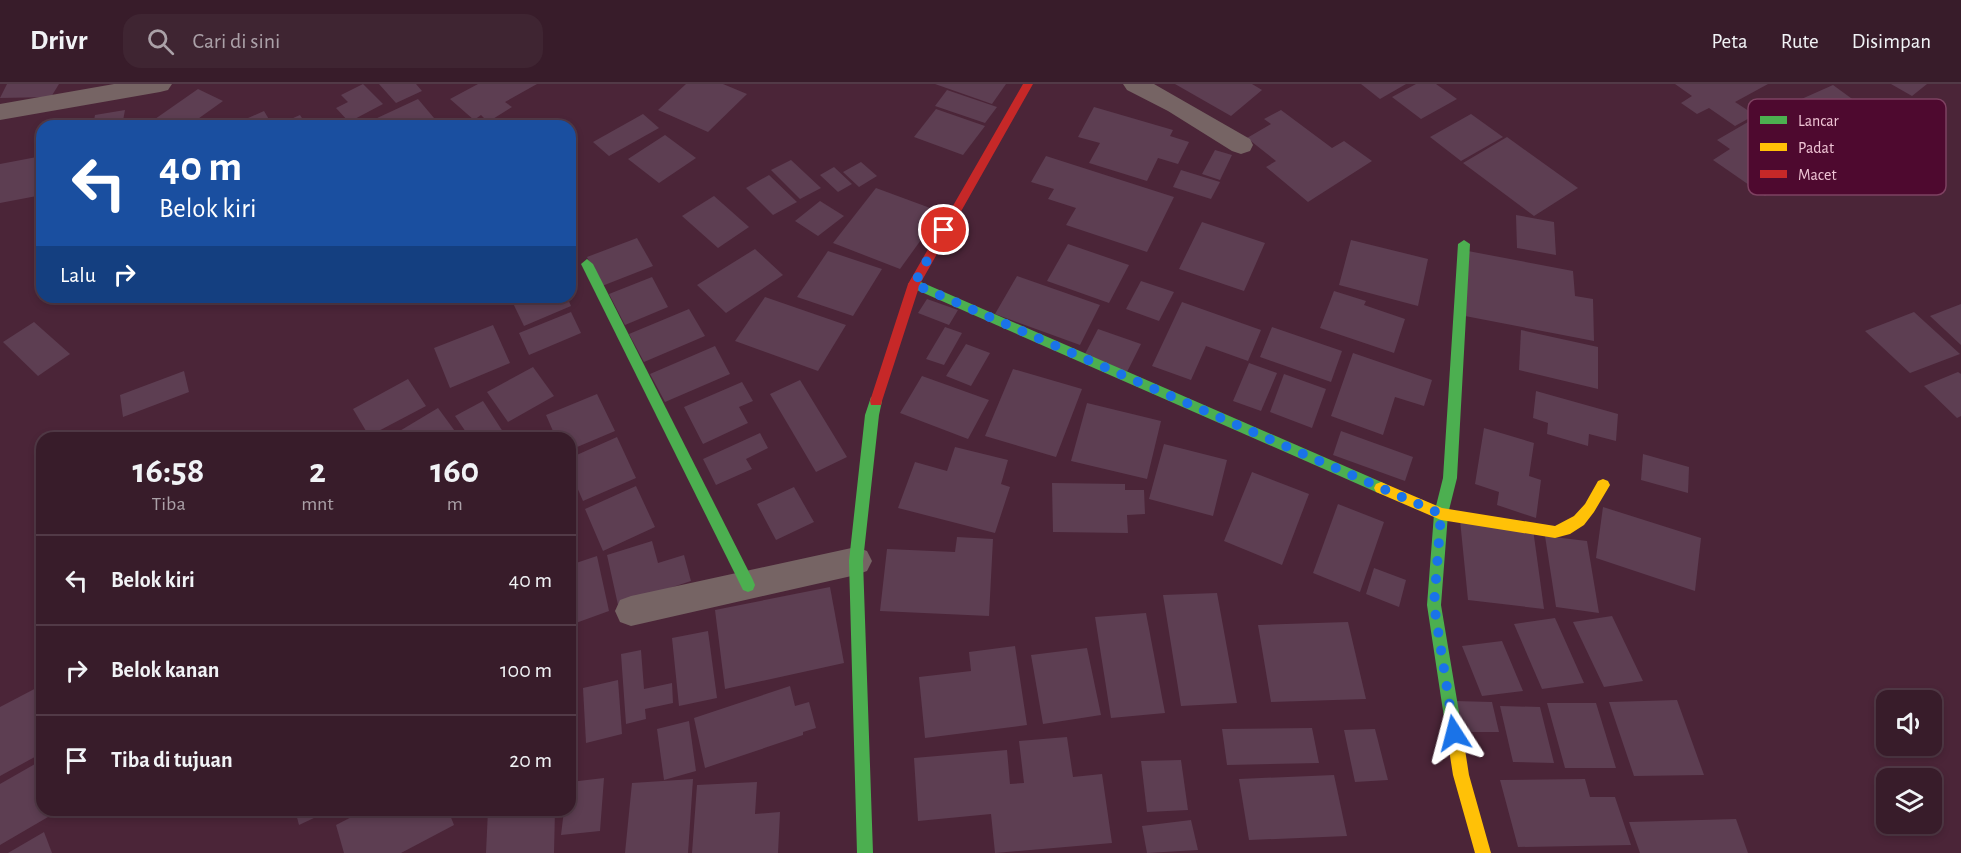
<!DOCTYPE html>
<html lang="id">
<style>
:root{--surface:#381c2a;--page:#3f2532;--text:#f1f3f6;--muted:#aba1a8;--line:#523a47}
body{margin:0;font-family:"Alegreya Sans",sans-serif;background:var(--page);color:var(--text);height:100vh;display:flex;flex-direction:column;font-size:22px;white-space:nowrap}
*{box-sizing:border-box;margin:0}
p{font-size:20px;color:var(--muted)}
.icon{flex:none;width:33px;height:33px;fill:none;stroke:currentColor;stroke-width:2;stroke-linecap:round;stroke-linejoin:round}
.map{position:relative;flex:1;overflow:hidden}
.panel{position:absolute;left:36px;top:348px;width:540px;height:384px;display:flex;flex-direction:column;background:var(--surface);border-radius:18px;box-shadow:0 3px 9px #0003,0 0 0 2px var(--line)}
.panel>*{flex:none}
.guide{position:absolute;left:36px;top:36px;width:540px;height:183px;border-radius:18px;box-shadow:0 3px 9px #0003,0 0 0 2px var(--line);background:#1a4fa0;color:#fff;overflow:hidden}
.fabs{position:absolute;left:1876px;top:606px;display:grid;gap:12px}
.fabs a{display:grid;place-items:center;width:66px;height:66px;border-radius:12px;background:var(--surface);box-shadow:0 3px 9px #0003,0 0 0 2px var(--line);font-size:30px}
.pin{position:absolute;display:grid;place-items:center;width:51px;height:51px;color:#fff;margin:-26px;border:3px solid #fff;border-radius:50%;box-shadow:0 2px 6px #0007}
.me{position:absolute;width:66px;margin:-33px;rotate:351deg;stroke-linejoin:round;filter:drop-shadow(0 0 4px #0008)}
.turn{display:flex;align-items:center;gap:21px;height:126px;padding:0 24px;font-size:27px}
.turn .icon{width:78px;height:78px;stroke-width:2.5}
.turn b{display:block;font-size:42px;line-height:51px}
.then{display:flex;align-items:center;height:57px;padding:0 24px;background:#0003;gap:12px;font-size:22px}
.eta{display:flex;justify-content:space-evenly;align-items:center;height:102px;text-align:center}
.eta b{font-size:36px;font-weight:700;line-height:42px}
ul{padding:0;list-style:none}
li{display:flex;align-items:center;gap:18px;height:90px;padding:0 24px;border-top:2px solid var(--line)}
li div{flex:1}
li b{display:block;font-size:22px}
li em{font-style:normal}
header{display:flex;align-items:center;gap:36px;box-sizing:border-box;height:84px;padding:0 30px;background:var(--surface);border-bottom:2px solid var(--line)}
header strong{font-size:28px}
nav{display:flex;gap:33px;margin-inline-start:auto;font-size:21px}
.search{width:420px;height:54px;background:var(--page);display:flex;align-items:center;gap:15px;box-sizing:border-box;padding:0 21px;border-radius:18px;color:var(--muted);font-size:22px}
.map>svg:first-child{display:block}
.building{fill:#5d3e52}
.lines{fill:none;stroke-linecap:round;stroke-linejoin:round}
.street{fill:#766464;fill-rule:evenodd}
.fast{fill:#4caf50;fill-rule:evenodd}
.slow{fill:#ffc107;fill-rule:evenodd}
.jam{fill:#c62828;fill-rule:evenodd}
.route{stroke:#1a73e8;stroke-width:10;stroke-dasharray:0 18}
.key{fill:#4e092f;stroke:#7e4161;stroke-width:1.5}
.key-label{font-size:16px;fill:#efc5d5}
</style>
<header>
<strong>Drivr</strong>
<div class="search"><svg class="icon" aria-label="search" viewBox="0 0 24 24"><circle cx="10" cy="10" r="6"/><path d="M15 15l6 6"/></svg>Cari di sini</div>
<nav><a>Peta</a><a>Rute</a><a>Disimpan</a></nav>
</header>
<div class="map">
<svg width="1961" height="769" viewBox="0 0 1961 769">
<rect width="100%" height="100%" fill="#4b2538"/>
<g class="building">
<path d="M7 0H59L51 13 0 14Z"/>
<path d="M363 0 383 20 349 38 336 24 348 18 341 11Z"/>
<path d="M379 0H416L422 7 396 19Z"/>
<path d="M478 0H537L505 18 512 23 488 38 481 31 474 36 450 15Z"/>
<path d="M686 0H723L747 10 708 48 658 26Z"/>
<path d="M935 0H1006L992 20Z"/>
<path d="M1175 0H1252L1262 6 1231 32Z"/>
<path d="M1361 0H1406L1380 15Z"/>
<path d="M1416 0H1436L1457 15 1421 35 1392 13Z"/>
<path d="M1675 0H1768L1735 18 1755 31 1735 42 1709 24 1697 30 1681 19 1692 12Z"/>
<path d="M1891 0H1927L1912 12Z"/>
<path d="M1833 1 1877 33 1823 58 1779 25Z"/>
<path d="M198 5 223 17 188 42H145Z"/>
<path d="M947 6 997 23 985 39 935 22Z"/>
<path d="M418 15 434 34 418 42H360Z"/>
<path d="M1094 23 1173 46 1170 52 1189 58 1178 80 1158 74 1147 97 1089 79 1100 59 1078 53Z"/>
<path d="M936 25 985 42 963 71 914 53Z"/>
<path d="M125 26 122 42H93L95 31Z"/>
<path d="M1281 26 1332 64 1344 57 1372 77 1308 118 1266 83 1276 77 1247 54 1271 40 1264 35Z"/>
<path d="M264 27 273 42H230Z"/>
<path d="M643 30 659 44 609 72 593 58Z"/>
<path d="M1471 30 1503 53 1461 77 1430 53Z"/>
<path d="M300 31 307 42H275Z"/>
<path d="M1748 38 1779 58 1756 72 1790 95 1765 112 1713 76 1730 65 1717 56Z"/>
<path d="M665 51 696 74 659 99 628 75Z"/>
<path d="M1507 53 1578 104 1534 132 1463 79Z"/>
<path d="M1215 66 1232 71 1220 96 1202 90Z"/>
<path d="M42 72V111L0 119V80Z"/>
<path d="M1046 72 1174 113 1147 168 1066 141 1076 124 1048 115 1054 105 1031 98Z"/>
<path d="M791 76 821 104 800 115 771 86Z"/>
<path d="M861 78 877 92 859 103 843 88Z"/>
<path d="M834 83 852 100 838 108 820 91Z"/>
<path d="M1181 86 1220 98 1211 115 1173 103Z"/>
<path d="M769 91 797 118 773 131 746 104Z"/>
<path d="M876 104 941 128 900 185 833 159Z"/>
<path d="M714 112 749 143 718 164 682 132Z"/>
<path d="M820 117 844 132 818 152 795 137Z"/>
<path d="M1516 131 1554 138 1556 171 1517 164Z"/>
<path d="M1202 138 1265 159 1244 207 1179 185Z"/>
<path d="M637 154 653 182 602 202 587 173Z"/>
<path d="M1351 156 1428 175 1418 222 1339 201Z"/>
<path d="M1068 160 1129 181 1109 219 1047 197Z"/>
<path d="M755 165 783 191 726 229 697 201Z"/>
<path d="M828 167 882 185 853 232 797 213Z"/>
<path d="M1468 167 1573 187 1575 212 1593 215 1594 257 1465 232Z"/>
<path d="M1017 192 1100 221 1080 261 995 230Z"/>
<path d="M652 193 668 223 625 241 609 210Z"/>
<path d="M1141 197 1174 208 1159 237 1126 225Z"/>
<path d="M1334 207 1366 217 1364 221 1405 235 1394 269 1320 244Z"/>
<path d="M516 213H567L571 222 524 242 511 215Z"/>
<path d="M765 213 846 241 818 287 735 257Z"/>
<path d="M927 215 958 226 949 241 918 229Z"/>
<path d="M1182 218 1261 246 1248 277 1206 262 1191 296 1152 282Z"/>
<path d="M1961 220V261L1930 232Z"/>
<path d="M689 225 705 252 644 278 629 250Z"/>
<path d="M571 228 581 249 529 271 519 249Z"/>
<path d="M1914 228 1960 270 1910 289 1865 247Z"/>
<path d="M34 238 70 270 38 292 3 258Z"/>
<path d="M493 241 510 279 450 304 434 264Z"/>
<path d="M945 243 962 249 944 281 926 275Z"/>
<path d="M1272 243 1342 267 1331 298 1260 273Z"/>
<path d="M1098 245 1141 260 1127 288 1084 272Z"/>
<path d="M1521 246 1598 263V305L1519 286Z"/>
<path d="M966 260 990 269 971 302 946 292Z"/>
<path d="M715 262 730 290 665 318 650 290Z"/>
<path d="M1353 269 1432 296 1424 322 1395 313 1383 351 1331 332Z"/>
<path d="M1249 279 1277 289 1261 327 1233 317Z"/>
<path d="M533 283 554 312 508 338 487 308Z"/>
<path d="M1013 285 1082 305 1056 373 985 352Z"/>
<path d="M184 287 189 308 123 333 120 311Z"/>
<path d="M1958 288 1961 290V332L1957 334 1924 302Z"/>
<path d="M1284 290 1326 305 1312 344 1270 328Z"/>
<path d="M922 292 989 316 968 355 900 329Z"/>
<path d="M408 295 426 322 369 352 353 325Z"/>
<path d="M800 296 847 373 816 388 770 310Z"/>
<path d="M742 298 753 317 739 323 748 339 703 360 684 323Z"/>
<path d="M1536 307 1618 330 1616 357 1589 350 1588 362 1547 350 1548 339 1533 334Z"/>
<path d="M597 310 615 347 570 366V354H556L546 331Z"/>
<path d="M483 317 507 354H470L455 332Z"/>
<path d="M1087 319 1161 337 1147 395 1071 377Z"/>
<path d="M438 324 460 354H388Z"/>
<path d="M1484 344 1534 359 1529 392 1541 396 1536 434 1497 421 1499 408 1475 400Z"/>
<path d="M1341 347 1413 373 1405 397 1333 371Z"/>
<path d="M760 349 768 364 746 375 752 385 716 401 703 375Z"/>
<path d="M617 353 636 394 583 417 570 387V374Z"/>
<path d="M1164 360 1227 376 1213 432 1149 415Z"/>
<path d="M955 363 1008 376 1001 400 1010 403 995 449 898 424 915 378 947 387Z"/>
<path d="M1643 370 1689 383 1688 409 1641 396Z"/>
<path d="M1252 388 1309 410 1282 481 1224 457Z"/>
<path d="M1052 399 1125 400V406H1144L1145 430 1127 431 1128 449 1053 448Z"/>
<path d="M636 402 655 443 603 467 585 425Z"/>
<path d="M794 403 814 438 776 456 757 420Z"/>
<path d="M1338 420 1384 438 1360 508 1313 489Z"/>
<path d="M1603 423 1701 454 1695 507 1596 474Z"/>
<path d="M1460 436 1533 445 1544 525 1468 516Z"/>
<path d="M1545 452 1587 457 1599 529 1556 523Z"/>
<path d="M957 453 993 455 989 532 880 527 887 465 955 468Z"/>
<path d="M652 457 658 479 684 471 691 497 618 521 607 471Z"/>
<path d="M597 472 609 527 573 540 570 525V481Z"/>
<path d="M1374 484 1406 496 1399 523 1366 510Z"/>
<path d="M830 503 844 579 725 605 715 526Z"/>
<path d="M1217 509 1237 619 1181 622 1163 511Z"/>
<path d="M1146 529 1165 629 1111 634 1095 533Z"/>
<path d="M1612 532 1643 597 1604 603 1573 538Z"/>
<path d="M1555 534 1584 599 1542 605 1514 540Z"/>
<path d="M1348 538 1366 615 1271 618 1258 541Z"/>
<path d="M708 547 717 614 679 622 672 554Z"/>
<path d="M1502 557 1523 607 1482 612 1462 562Z"/>
<path d="M1015 562 1027 641 925 654 919 593 971 587 969 568Z"/>
<path d="M1087 564 1101 631 1043 640 1031 571Z"/>
<path d="M641 566 644 605 672 599 673 619 645 625 646 635 626 640 621 570Z"/>
<path d="M618 596 622 650 586 659 583 604Z"/>
<path d="M42 601V669L0 692V623Z"/>
<path d="M790 602 795 622 809 618 816 644 803 648V651L705 684 694 634Z"/>
<path d="M1677 616 1704 691 1634 692 1609 618Z"/>
<path d="M1455 617 1492 618 1499 648H1462Z"/>
<path d="M1547 619H1596L1616 684H1565Z"/>
<path d="M1500 622 1540 623 1554 679 1513 678Z"/>
<path d="M689 637 696 687 664 696 657 645Z"/>
<path d="M1312 644 1319 679 1227 681 1222 645Z"/>
<path d="M1375 645 1388 696 1355 698 1344 646Z"/>
<path d="M1067 653 1073 693 1102 690 1112 759 995 769 991 730 918 737 914 674 1007 666 1010 700 1024 699 1019 657Z"/>
<path d="M42 676V726H60L0 761V700Z"/>
<path d="M1181 676 1188 726 1147 728 1141 677Z"/>
<path d="M1334 691 1347 752 1249 756 1239 695Z"/>
<path d="M604 694 600 747 561 751 564 726H570V698Z"/>
<path d="M693 695 688 769H625L632 699Z"/>
<path d="M1585 695 1590 713H1615L1631 761 1518 763 1500 696Z"/>
<path d="M757 698 755 730 780 728 778 769H692L697 701Z"/>
<path d="M295 726H331L299 741Z"/>
<path d="M365 726H448L454 741 401 769H344L336 741Z"/>
<path d="M488 726H555L554 769H486Z"/>
<path d="M1736 735 1748 769H1640L1629 738Z"/>
<path d="M1191 736 1198 766 1147 769 1142 742Z"/>
<path d="M44 748 52 769H8Z"/>
</g>
<g class="lines">
<g class="street">
<path d="M114 0H172L168 6 160 8 0 36V20Z"/>
<path d="M1123 0H1154L1250 55 1253 61 1250 67 1241 70 1232 67 1168 27 1127 6Z"/>
<path d="M856 463 867 467 872 477 867 487 856 491 631 542 620 538 615 527 620 516 631 512Z"/>
</g>
<g class="fast">
<path d="M1464 156 1470 160 1457 394 1448 430 1441 521 1461 640 1458 645 1453 648 1448 645 1445 640 1427 521 1434 430 1443 394 1458 160Z"/>
<path d="M587 175 593 180 753 496 755 501 753 506 748 508 743 506 581 180Z"/>
<path d="M914 195 1386 400 1388 404 1386 408 1381 410 1376 408 910 203 908 200Z"/>
<path d="M876 312 881 313 882 317 879 331 863 477 873 769H857L849 477 865 331 871 313Z"/>
</g>
<g class="slow">
<path d="M1603 395 1608 397 1610 401 1594 428 1584 441 1570 450 1555 454 1441 436 1376 408 1374 404 1376 400 1381 398 1442 424 1555 442 1574 432 1585 420 1598 397Z"/>
<path d="M1453 632 1458 635 1461 640 1469 691 1491 769H1475L1453 691 1445 640 1448 635Z"/>
</g>
<path class="jam" d="M1023 0H1033L920 200 882 317 881 321H871L870 317 908 200Z"/>
</g>
<g class="lines">
<path class="route" d="M944 146 914 200 1441 430 1434 521 1454 649"/>
</g>
<rect x="1748" y="15" width="198" height="96" rx="9" class="key"/>
<rect x="1760" y="32" width="27" height="8" fill="#4caf50"/>
<rect x="1760" y="59" width="27" height="8" fill="#ffc107"/>
<rect x="1760" y="86" width="27" height="8" fill="#c62828"/>
<g class="key-label">
<text x="1798" y="42">Lancar</text>
<text x="1798" y="69">Padat</text>
<text x="1798" y="96">Macet</text>
</g>
</svg>
<div class="fabs">
<a><svg class="icon" aria-label="sound" viewBox="0 0 24 24"><path d="M4 9h4l5-4v14l-5-4H4zM17 9q2 3 0 6"/></svg></a>
<a><svg class="icon" aria-label="layers" viewBox="0 0 24 24"><path d="M12 4l9 5-9 5-9-5zM3 14l9 5 9-5"/></svg></a>
</div>
<div class="pin" style="left:944px;top:146px;background:#d93025"><svg class="icon" aria-label="arrive" viewBox="0 0 24 24"><path d="M6 21V4h12l-3 4 3 4H6"/></svg></div>
<svg class="me" style="left:1454px;top:649px" viewBox="-20 -20 40 40"><path d="M0-17L14 15 0 8-14 15z" fill="#1a73e8" stroke="#fff" stroke-width="4"/></svg>
<div class="guide">
<div class="turn"><svg class="icon" aria-label="left" viewBox="0 0 24 24"><path d="M17 20v-9H6M10 6l-5 5 5 5"/></svg><div><b>40 m</b>Belok kiri</div></div>
<div class="then">Lalu<svg class="icon" aria-label="right" viewBox="0 0 24 24"><path d="M7 20v-9h11M14 6l5 5-5 5"/></svg></div>
</div>
<section class="panel">
<div class="eta">
<div><b>16:58</b><p>Tiba</p></div>
<div><b>2</b><p>mnt</p></div>
<div><b>160</b><p>m</p></div>
</div>
<ul>
<li><svg class="icon" aria-label="left" viewBox="0 0 24 24"><path d="M17 20v-9H6M10 6l-5 5 5 5"/></svg><div><b>Belok kiri</b></div><em>40 m</em></li>
<li><svg class="icon" aria-label="right" viewBox="0 0 24 24"><path d="M7 20v-9h11M14 6l5 5-5 5"/></svg><div><b>Belok kanan</b></div><em>100 m</em></li>
<li><svg class="icon" aria-label="arrive" viewBox="0 0 24 24"><path d="M6 21V4h12l-3 4 3 4H6"/></svg><div><b>Tiba di tujuan</b></div><em>20 m</em></li>
</ul>
</section>
</div>
